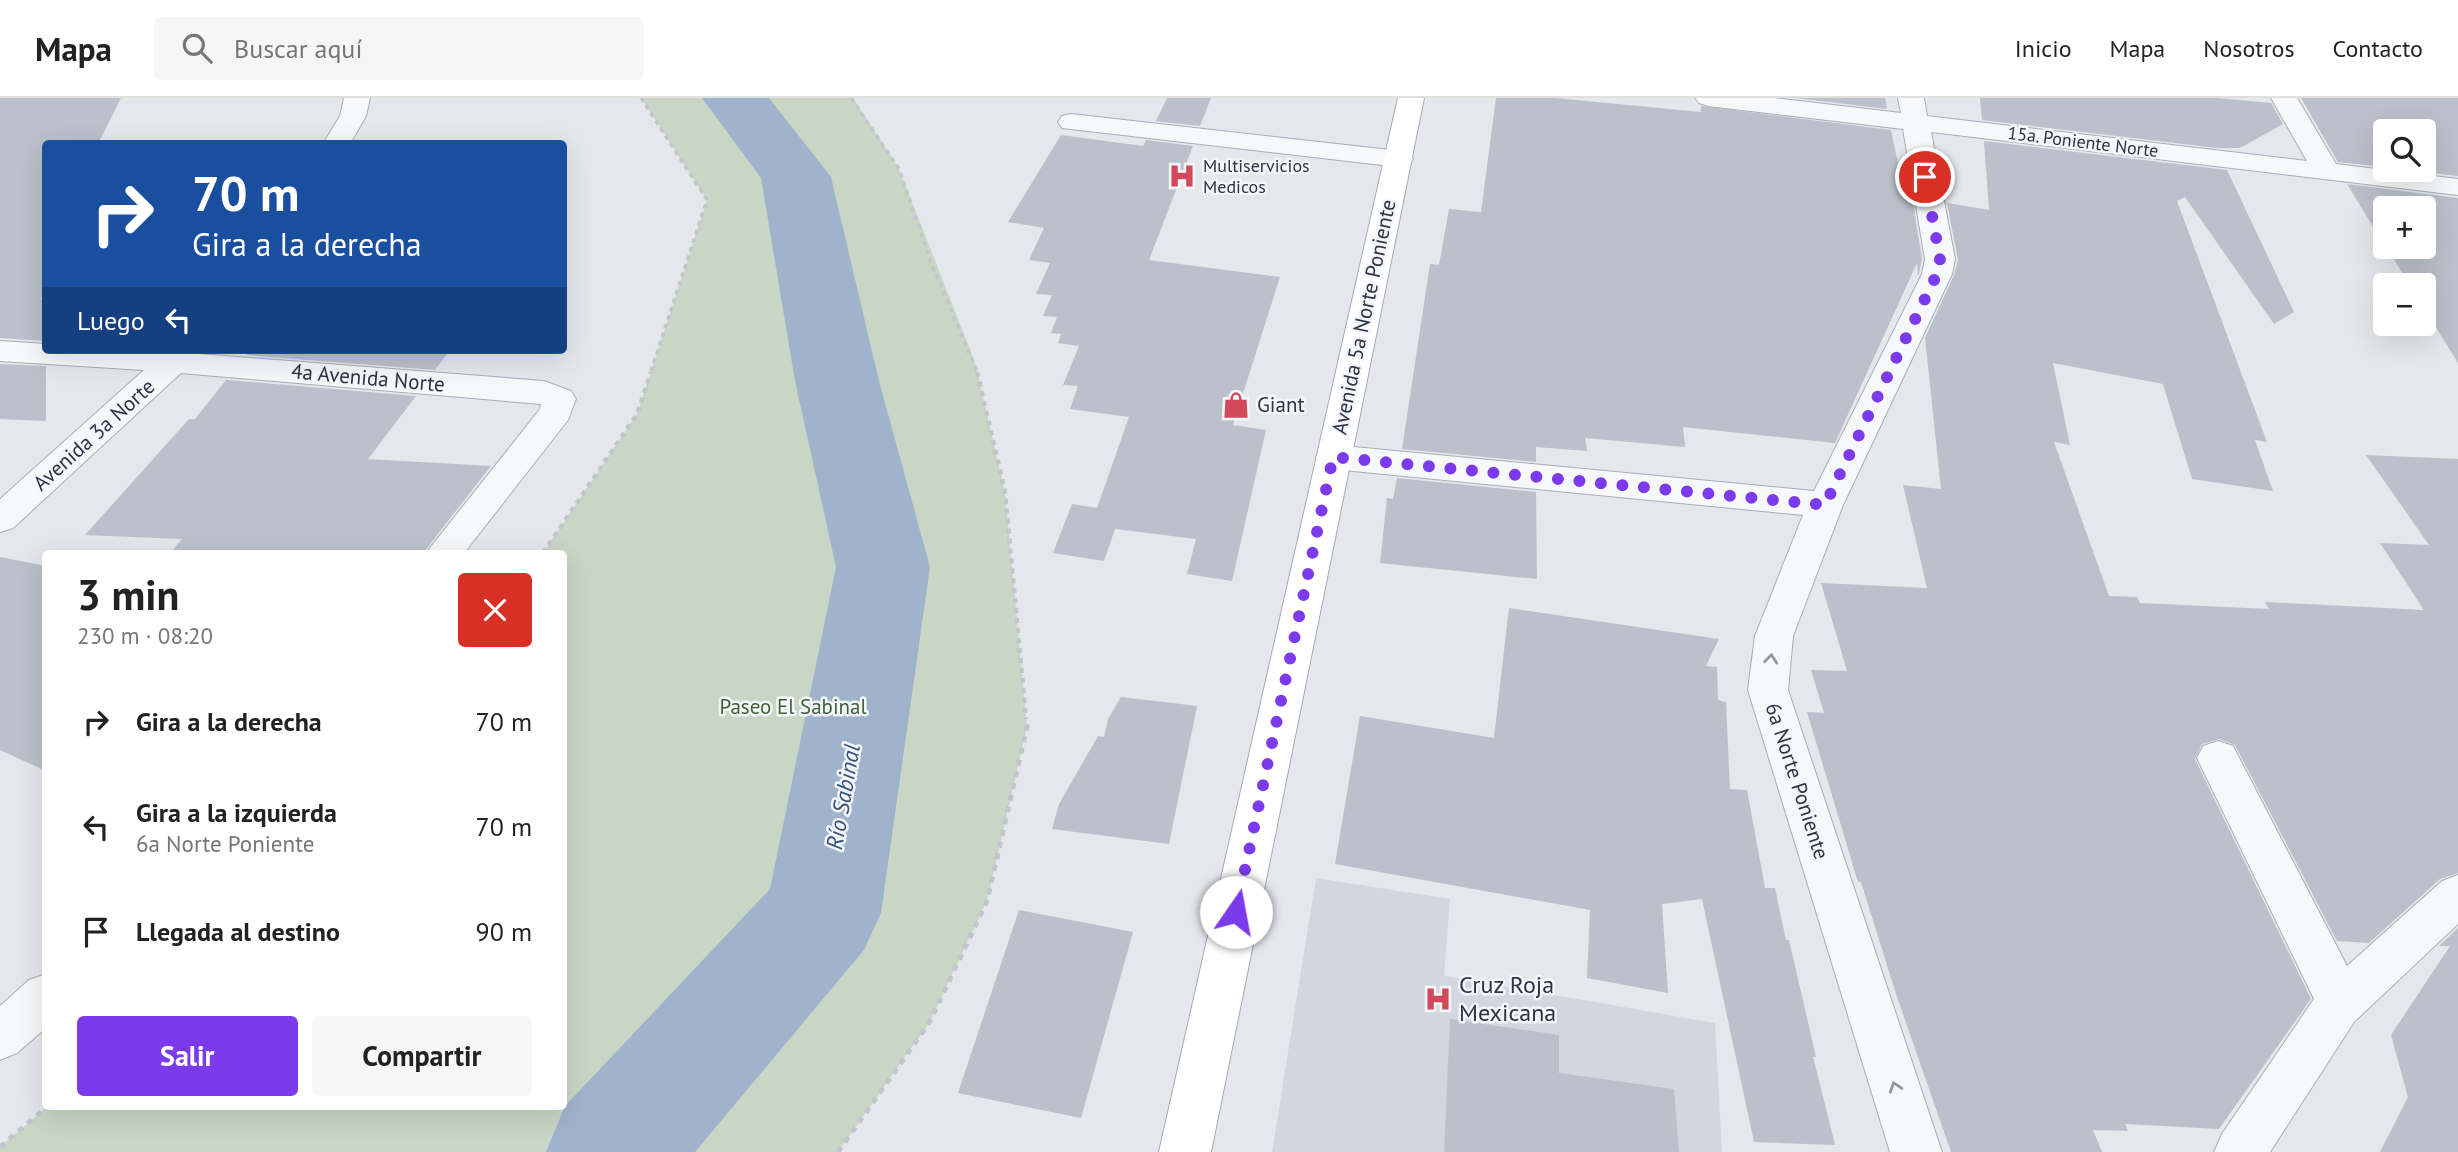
<!DOCTYPE html>
<html lang="es">
<meta charset="utf-8">
<style>
:root{--surface:#fff;--page:#f6f6f6;--text:#222;--muted:#767676;--line:#e0e0e0;--accent:#7c3aed}
body{margin:0;font-family:"PT Sans",sans-serif;background:var(--page);color:var(--text);height:100vh;display:flex;flex-direction:column;font-size:26px;white-space:nowrap}
*{box-sizing:border-box;margin:0}
p{font-size:23px;color:var(--muted)}
.icon{flex:none;width:38px;height:38px;fill:none;stroke:currentColor;stroke-width:2;stroke-linecap:round;stroke-linejoin:round}
.map{position:relative;flex:1;overflow:hidden}
.drawer{position:absolute;left:42px;top:452px;width:525px;height:560px;display:flex;flex-direction:column;background:var(--surface);border-radius:7px;box-shadow:0 7px 28px #0002}
.drawer>*{flex:none}
.hud{position:absolute;left:42px;top:42px;width:525px;height:214px;border-radius:7px;box-shadow:0 7px 28px #0002;background:#1a4fa0;color:#fff;overflow:hidden}
.controls{position:absolute;left:2373px;top:21px;display:grid;gap:14px}
.controls a{display:grid;place-items:center;width:63px;height:63px;border-radius:7px;background:var(--surface);box-shadow:0 7px 28px #0002;font-size:35px}
.pin{position:absolute;display:grid;place-items:center;width:60px;height:60px;color:#fff;margin:-30px;border:4px solid #fff;border-radius:50%;box-shadow:0 2px 7px #0007}
.me{position:absolute;width:77px;margin:-38px;rotate:12deg;stroke-linejoin:round;filter:drop-shadow(0 0 5px #0008)}
.turn{display:flex;align-items:center;gap:24px;height:147px;padding:0 35px;font-size:32px}
.turn .icon{width:91px;height:91px;stroke-width:2.5}
.turn b{display:block;font-size:49px;line-height:60px}
.then{display:flex;align-items:center;height:66px;padding:0 35px;background:#0003;gap:14px;font-size:26px}
.round{display:grid;place-items:center;flex:none;width:74px;height:74px;border-radius:7px;background:var(--page)}
.headline{display:flex;align-items:center;justify-content:space-between;height:119px;padding:0 35px}
h1{font-size:42px;font-weight:800;line-height:52px}
.cta{display:flex;gap:14px;margin-top:auto;padding:14px 35px}
.cta a{flex:1;height:80px;border-radius:7px;background:var(--accent);color:#fff;font-size:28px;font-weight:800;line-height:80px;text-align:center}
.cta a+a{background:var(--page);color:var(--text)}
ul{padding:0;list-style:none}
li{display:flex;align-items:center;gap:21px;height:105px;padding:0 35px}
li div{flex:1}
li b{display:block;font-size:26px}
li em{font-style:normal}
header{display:flex;align-items:center;gap:42px;box-sizing:border-box;height:98px;padding:0 35px;background:var(--surface);border-bottom:2px solid var(--line)}
header strong{font-size:33px}
nav{display:flex;gap:38px;margin-inline-start:auto;font-size:24px}
.search{width:490px;height:63px;background:var(--page);display:flex;align-items:center;gap:18px;box-sizing:border-box;padding:0 24px;border-radius:7px;color:var(--muted);font-size:26px}
.map>svg:first-child{display:block}
.built{fill:#d2d6de}
.green{fill:#c9d6c5}
.lines{fill:none;stroke-linecap:round;stroke-linejoin:round}
.river{fill:#9fb4cc;fill-rule:evenodd}
.building{fill:#bbc0ca}
.minor-casing{stroke:#a9aeb7;stroke-width:2}
.major-casing{stroke:#a3abb8;stroke-width:2}
.path-far2{stroke:#c2c5cb;stroke-width:3.5;stroke-dasharray:4.5 4.5;stroke-linecap:butt}
.path-far1{stroke:#c2c5cb;stroke-width:4.5;stroke-dasharray:5 5;stroke-linecap:butt}
.path{stroke:#c2c5cb;stroke-width:5;stroke-dasharray:6 6;stroke-linecap:butt}
.minor{fill:#f7f8fa;fill-rule:evenodd}
.major{fill:#fff;fill-rule:evenodd}
.oneway{stroke:#9196a0}
.route{stroke:#7c3aed;stroke-width:12;stroke-dasharray:0 21.6}
.labels{text-anchor:middle;stroke-width:5;stroke-linejoin:round;paint-order:stroke}
.far-street-label{font-size:18px;fill:#2b3445;stroke:#f4f6f9}
.far-poi-label{font-size:18px;fill:#2b3445;stroke:#f4f6f9;text-anchor:start}
.street-label{font-size:21px;fill:#2b3445;stroke:#f4f6f9}
.poi-label{font-size:21px;fill:#2b3445;stroke:#f4f6f9;text-anchor:start}
.park-label{font-size:21px;fill:#3f6138;stroke:#f4f6f9}
.water-label{font-size:23px;font-style:italic;fill:#34527a;stroke:#f4f6f9}
.near-poi-label{font-size:24px;fill:#2b3445;stroke:#f4f6f9;text-anchor:start}
</style>
<header>
<strong>Mapa</strong>
<div class="search"><svg class="icon" aria-label="search" viewBox="0 0 24 24"><circle cx="10" cy="10" r="6"/><path d="M15 15l6 6"/></svg>Buscar aquí</div>
<nav><a>Inicio</a><a>Mapa</a><a>Nosotros</a><a>Contacto</a></nav>
</header>
<div class="map">
<svg width="2458" height="1054" viewBox="0 0 2458 1054">
<rect width="100%" height="100%" fill="#e4e7ec"/>
<path class="built" d="M1316 780 1450 801 1444 878 1715 925 1722 1054H1272Z"/>
<path class="green" d="M641 0H853L899 71 975 264 1005 394 1027 629 987 803 929 925 838 1054H0V1049L48 1008H564V455H543L637 316 707 102Z"/>
<g class="lines">
<path class="river" d="M702 0H769L831 79 879 283 930 469 881 815 864 852 695 1054H546L565 1008 770 791 836 469 795 283 761 80Z"/>
</g>
<g class="building">
<path d="M0 0H121L98 46H46V191L41 201 46 204V243L0 240Z"/>
<path d="M1167 0H1211L1200 28 1156 23Z"/>
<path d="M1496 0H1555L1701 14V8L1891 32 1905 98 1912 99 1922 161 1919 175 1918 178 1917 165 1835 345 1683 329 1685 349 1585 340 1587 353 1536 349V364L1402 351 1430 166 1439 167 1449 111 1481 114Z"/>
<path d="M1796 0H1885L1887 11Z"/>
<path d="M1980 0H2216L2271 5 2283 26 2240 50H2217L1982 22Z"/>
<path d="M2301 0H2458V78L2404 72H2424V33H2385V69L2338 64Z"/>
<path d="M1061 37 1143 48 1146 42 1193 48 1149 162 1280 179 1233 327 1266 332 1232 483 1187 476 1196 441 1115 431 1104 463 1053 455 1072 406 1097 410 1129 319 1070 311 1078 288 1063 287 1079 248 1058 245 1061 236 1051 235 1057 219 1043 218 1052 197 1036 196 1050 165 1029 162 1044 130 1008 124Z"/>
<path d="M1984 43 2227 72 2294 214 2274 226 2185 99 2177 103 2267 344 2255 342 2273 393 2192 381 2163 286 2053 265 2070 347 2054 344 2109 498 2137 499 2140 505 2269 511 2265 504 2424 512 2380 445 2429 447 2366 357 2458 361V775L2440 781 2369 845 2337 843 2235 647 2219 641 2202 646 2195 661 2311 901 2219 1031 2125 1026 2128 1033 2093 1032 2102 1054H1951L1896 896 1861 784H1858L1807 614 1824 615 1811 572 1847 573 1821 485 1927 490 1903 387 1941 391 1925 240 1954 177 1958 162 1947 105 1989 112Z"/>
<path d="M2347 86 2458 100V265L2424 210V187H2410L2386 149H2424V110H2385V148Z"/>
<path d="M250 252H450L435 272 246 257Z"/>
<path d="M0 266 46 268V323L0 321Z"/>
<path d="M226 282 416 298 368 361 491 368 423 455H170L182 441 85 437 189 321H195Z"/>
<path d="M1397 380 1536 394 1537 481 1380 465 1387 400 1393 401Z"/>
<path d="M0 459 46 468V673L0 652Z"/>
<path d="M1509 510 1719 541 1706 568 1717 569 1718 602 1726 604 1730 691 1747 692 1765 790H1775L1786 842H1789L1816 959H1813L1835 1047 1754 1044 1702 801 1662 806 1668 895 1587 880 1590 812 1335 766 1360 618 1494 640Z"/>
<path d="M1121 599 1197 608 1169 746 1052 731 1059 706 1098 638 1104 639 1108 621Z"/>
<path d="M1019 812 1133 834 1081 1020 958 995Z"/>
<path d="M2458 830V1054H2380L2408 999 2391 937 2450 848H2439Z"/>
<path d="M1450 921 1559 937V975L1674 991 1679 1054H1444Z"/>
</g>
<g class="lines">
<defs>
<g id="minor">
<path d="M344 0H370L366 18 350 46H323L340 18Z"/>
<path d="M1695 0H1774L1901 15 1898 0H1924L1927 18 2307 63 2271 0H2297L2336 66 2458 81V97L1931 34 1955 161 1952 176 1843 407 1793 538 1788 592 1942 1054H1890L1748 592 1755 538 1803 417 1333 371 1321 367 1316 359 1321 351 1333 347 1814 393 1922 176 1925 161 1903 31 1708 8 1699 5Z"/>
<path d="M1071 16 1399 53 1409 55 1413 61 1409 67 1399 69 1062 30 1058 24 1062 18Z"/>
<path d="M0 243 46 246V252H200L199 256 544 283 571 293 576 301 568 322 464 455H426L540 311 541 306 181 275 13 430 0 434V401L144 272 0 263Z"/>
<path d="M2218 643 2233 648 2347 868 2442 783 2458 777V826L2354 924 2270 1054H2214L2222 1036 2314 901 2197 660 2203 648Z"/>
<path d="M46 876V930L17 955 0 962V908L29 882Z"/>
</g>
<path id="major" d="M1398 0H1424L1211 1054H1159Z"/>
</defs>
<use href="#minor" class="minor-casing"/>
<use href="#major" class="major-casing"/>
<g class="path-far2">
<path d="M641 0 707 102 650 276"/>
<path d="M851 0 899 71 931 165 978 276"/>
</g>
<g class="path-far1">
<path d="M977 274 1005 394 1026 621"/>
<path d="M543 455 637 316 651 274"/>
</g>
<g class="path">
<path d="M0 1049 48 1008"/>
<path d="M838 1054 929 925 987 803 1027 629 1026 620"/>
</g>
<use href="#minor" class="minor"/>
<use href="#major" class="major"/>
</g>
<defs><path id="oneway-chevron" d="M-2-3.5L2.5 0L-2 3.5" fill="none" stroke-width="1.6" stroke-linecap="round" stroke-linejoin="round" transform="scale(1.75)"/></defs>
<g class="oneway">
<use href="#oneway-chevron" transform="translate(1771 561) rotate(-84)"/>
<use href="#oneway-chevron" transform="translate(1895 989) rotate(-108)"/>
</g>
<g class="lines">
<path class="route" d="M1236 814 1333 359 1825 407 1937 176 1940 161 1925 79"/>
</g>
<defs>
<symbol id="hospital-bare" viewBox="-9 -9 18 18"><path d="M-5-5h3v3.5h4V-5h3V5h-3V1.5h-4V5h-3Z" fill="#d1495b" stroke="#f4f6f9" stroke-width="2.5" paint-order="stroke"/></symbol>
<symbol id="shop-bare" viewBox="-9 -9 18 18"><path d="M-5-2.5h2.3a2.7 3.5 0 0 1 5.4 0H5L5.5 6h-11ZM-1.5-2.5h3a1.5 2.3 0 0 0-3 0Z" fill="#d1495b" stroke="#f4f6f9" stroke-width="2.5" paint-order="stroke"/></symbol>
</defs>
<g fill-rule="evenodd">
<use href="#hospital-bare" x="1163" y="59" width="38" height="38"/>
<use href="#shop-bare" x="1217" y="288" width="38" height="38"/>
<use href="#hospital-bare" x="1419" y="882" width="38" height="38"/>
</g>
<g class="labels">
<g class="far-street-label">
<text transform="translate(2083 44) rotate(7)" y="6">15a. Poniente Norte</text>
</g>
<g class="far-poi-label">
<text x="1203" y="74">Multiservicios<tspan x="1203" dy="21">Medicos</tspan></text>
</g>
<g class="street-label">
<text transform="translate(1364 219) rotate(-78)" y="7">Avenida 5a Norte Poniente</text>
<text transform="translate(368 280) rotate(5)" y="7">4a Avenida Norte</text>
<text transform="translate(94 337) rotate(-42)" y="7">Avenida 3a Norte</text>
<text transform="translate(1797 683) rotate(72)" y="7">6a Norte Poniente</text>
</g>
<g class="poi-label">
<text x="1257" y="314">Giant</text>
</g>
<g class="park-label">
<text x="793" y="616">Paseo El Sabinal</text>
</g>
<g class="water-label">
<text transform="translate(843 699) rotate(-80)" y="8">Río Sabinal</text>
</g>
<g class="near-poi-label">
<text x="1459" y="895">Cruz Roja<tspan x="1459" dy="28">Mexicana</tspan></text>
</g>
</g>
</svg>
<div class="controls">
<a><svg class="icon" aria-label="search" viewBox="0 0 24 24"><circle cx="10" cy="10" r="6"/><path d="M15 15l6 6"/></svg></a>
<a>+</a>
<a>−</a>
</div>
<div class="pin" style="left:1925px;top:79px;background:#d93025"><svg class="icon" aria-label="arrive" viewBox="0 0 24 24"><path d="M6 21V4h12l-3 4 3 4H6"/></svg></div>
<svg class="me" style="left:1236px;top:814px" viewBox="-20 -20 40 40"><circle r="19" fill="#fff"/><path d="M0-13L10 11 0 6-10 11z" fill="#7c3aed"/></svg>
<div class="hud">
<div class="turn"><svg class="icon" aria-label="right" viewBox="0 0 24 24"><path d="M7 20v-9h11M14 6l5 5-5 5"/></svg><div><b>70 m</b>Gira a la derecha</div></div>
<div class="then">Luego<svg class="icon" aria-label="left" viewBox="0 0 24 24"><path d="M17 20v-9H6M10 6l-5 5 5 5"/></svg></div>
</div>
<section class="drawer">
<div class="headline"><div><h1>3 min</h1><p>230 m · 08:20</p></div><a class="round" style="background:#d93025;color:#fff"><svg class="icon" aria-label="close" viewBox="0 0 24 24"><path d="M6 6l12 12M18 6L6 18"/></svg></a></div>
<ul>
<li><svg class="icon" aria-label="right" viewBox="0 0 24 24"><path d="M7 20v-9h11M14 6l5 5-5 5"/></svg><div><b>Gira a la derecha</b></div><em>70 m</em></li>
<li><svg class="icon" aria-label="left" viewBox="0 0 24 24"><path d="M17 20v-9H6M10 6l-5 5 5 5"/></svg><div><b>Gira a la izquierda</b><p>6a Norte Poniente</p></div><em>70 m</em></li>
<li><svg class="icon" aria-label="arrive" viewBox="0 0 24 24"><path d="M6 21V4h12l-3 4 3 4H6"/></svg><div><b>Llegada al destino</b></div><em>90 m</em></li>
</ul>
<div class="cta"><a>Salir</a><a>Compartir</a></div>
</section>
</div>
